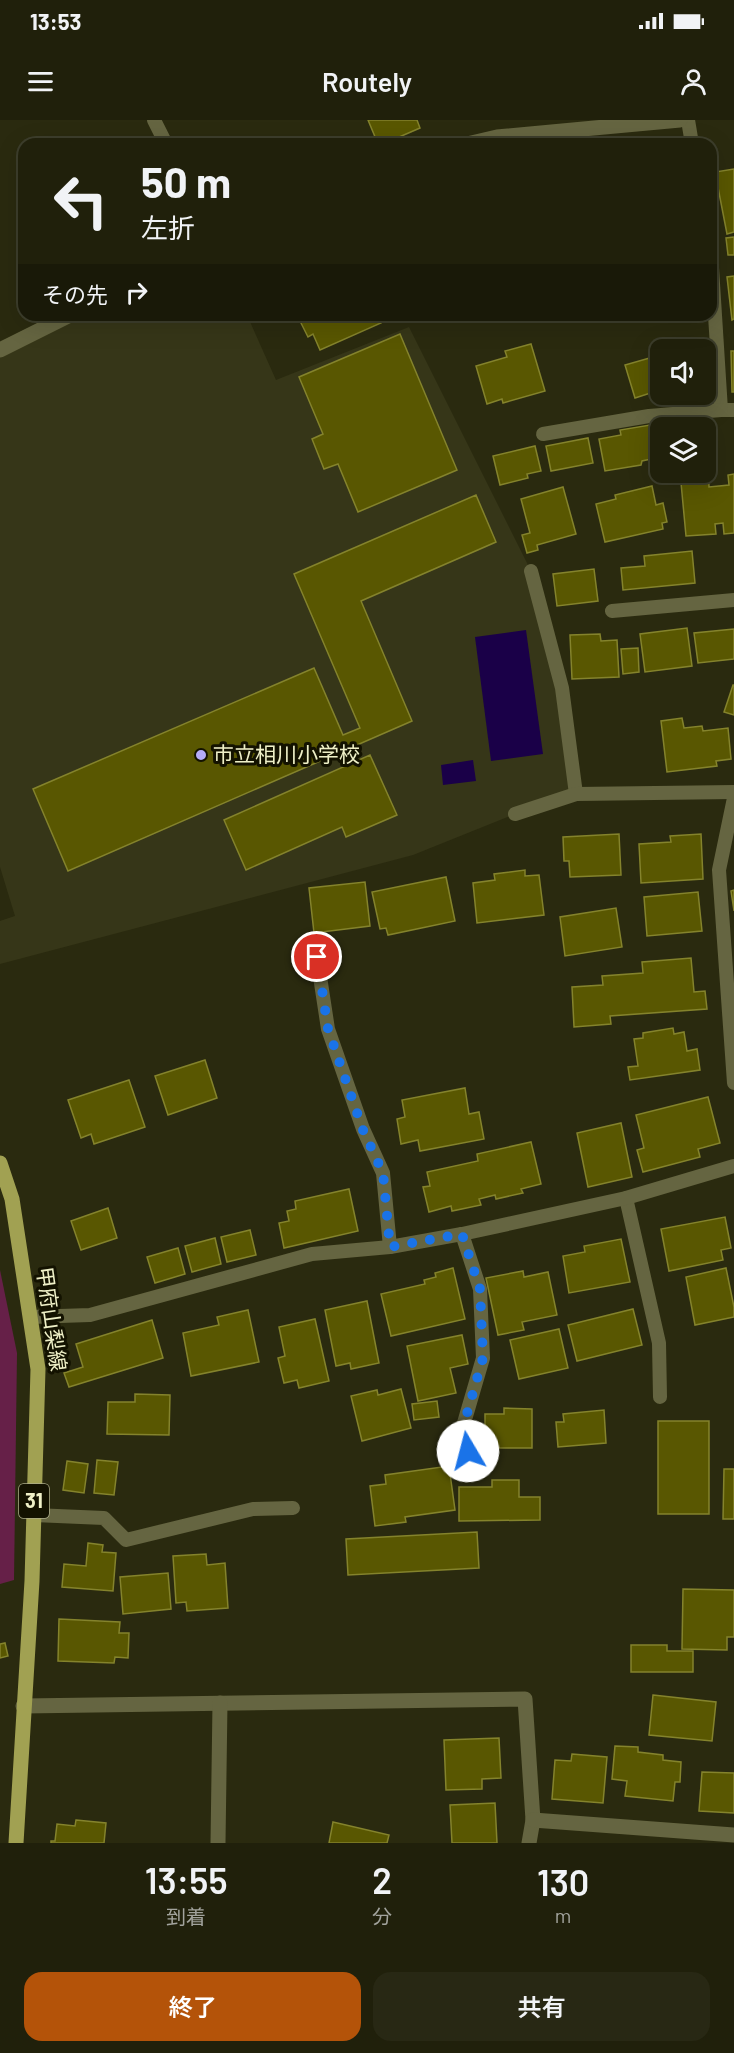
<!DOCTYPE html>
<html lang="ja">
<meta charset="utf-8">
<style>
:root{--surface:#20200b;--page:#282814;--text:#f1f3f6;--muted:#a2a39d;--line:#3d3e2c;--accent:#b45309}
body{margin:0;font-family:Barlow,"Noto Sans JP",sans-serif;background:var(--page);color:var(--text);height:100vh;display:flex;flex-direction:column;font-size:22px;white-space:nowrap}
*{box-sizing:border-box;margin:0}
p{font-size:20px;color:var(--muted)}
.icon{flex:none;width:33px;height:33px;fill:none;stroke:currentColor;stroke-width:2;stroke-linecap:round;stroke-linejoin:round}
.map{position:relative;height:1723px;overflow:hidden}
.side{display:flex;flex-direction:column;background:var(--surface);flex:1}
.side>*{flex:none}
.top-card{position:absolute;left:18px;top:18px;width:699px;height:183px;border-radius:18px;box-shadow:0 6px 24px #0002,0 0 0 2px var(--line);background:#20200b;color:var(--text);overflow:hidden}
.buttons{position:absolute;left:650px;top:219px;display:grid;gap:12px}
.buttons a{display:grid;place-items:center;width:66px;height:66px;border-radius:12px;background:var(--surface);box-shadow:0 6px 24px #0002,0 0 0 2px var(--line);font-size:30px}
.pin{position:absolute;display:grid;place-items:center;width:51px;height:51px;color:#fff;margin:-26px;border:3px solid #fff;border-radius:50%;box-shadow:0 2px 6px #0007}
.me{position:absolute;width:66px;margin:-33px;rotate:352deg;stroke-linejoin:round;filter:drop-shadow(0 0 4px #0008)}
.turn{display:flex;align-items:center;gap:21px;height:126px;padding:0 24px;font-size:27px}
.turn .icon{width:78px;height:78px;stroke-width:2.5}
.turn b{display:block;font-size:42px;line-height:51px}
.then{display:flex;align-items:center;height:57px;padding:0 24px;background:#0003;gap:12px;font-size:22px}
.eta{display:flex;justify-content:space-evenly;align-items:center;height:102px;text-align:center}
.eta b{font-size:36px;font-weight:600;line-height:42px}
.button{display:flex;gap:12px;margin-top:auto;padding:12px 24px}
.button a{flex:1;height:69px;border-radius:18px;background:var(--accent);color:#fff;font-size:24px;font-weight:600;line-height:69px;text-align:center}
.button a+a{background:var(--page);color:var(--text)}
.status{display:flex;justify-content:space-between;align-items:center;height:42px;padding:0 30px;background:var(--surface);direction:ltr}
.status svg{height:16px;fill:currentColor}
header{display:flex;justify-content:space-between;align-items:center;height:78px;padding:0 24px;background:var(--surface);font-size:27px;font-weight:600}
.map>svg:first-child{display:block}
.built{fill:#363618}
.green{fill:#662048}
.water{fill:#1a0048}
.building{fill:#595701;stroke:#84832c;stroke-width:1.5}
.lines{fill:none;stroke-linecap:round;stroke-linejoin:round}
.lane{stroke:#656541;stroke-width:14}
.street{stroke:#656541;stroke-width:15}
.primary{stroke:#a1a152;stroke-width:15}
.route{stroke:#1a73e8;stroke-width:10;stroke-dasharray:0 18}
.poi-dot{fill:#b5acf9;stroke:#131200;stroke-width:2}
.labels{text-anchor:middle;stroke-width:6;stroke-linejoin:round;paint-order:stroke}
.shield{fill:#131200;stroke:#adad8b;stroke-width:1.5}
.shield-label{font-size:20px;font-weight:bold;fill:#eff0c7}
.poi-label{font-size:21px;fill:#eff0c7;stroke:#131200;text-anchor:start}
.street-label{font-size:21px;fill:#eff0c7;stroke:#131200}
</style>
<div class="status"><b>13:53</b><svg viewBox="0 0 49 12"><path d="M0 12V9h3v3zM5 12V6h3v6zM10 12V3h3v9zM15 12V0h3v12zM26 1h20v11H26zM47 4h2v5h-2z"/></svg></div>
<header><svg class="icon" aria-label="menu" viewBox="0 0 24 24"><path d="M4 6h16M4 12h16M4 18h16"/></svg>Routely<svg class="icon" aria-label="person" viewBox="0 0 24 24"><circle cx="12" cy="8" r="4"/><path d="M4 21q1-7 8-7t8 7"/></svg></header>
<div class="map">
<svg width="734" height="1723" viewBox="0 0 734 1723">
<rect width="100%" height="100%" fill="#2a2a0f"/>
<path class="built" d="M70 195H247L276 260 409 207 531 451 562 568 576 674 515 694 413 735 0 844V801L15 796 0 747V230Z"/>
<path class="green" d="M0 1150 17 1233 14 1460 0 1464Z"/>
<g class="water">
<path d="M526 510 543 634 491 641 475 517Z"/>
<path d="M473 640 476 661 443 665 441 645Z"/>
</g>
<g class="building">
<path d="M368 0H417L420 8 383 24H378Z"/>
<path d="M734 49V112L727 114 715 52Z"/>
<path d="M734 117V135H728L726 118Z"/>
<path d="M734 156V199L732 200 727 157Z"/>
<path d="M304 195H377L381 203 320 230 313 214 308 217 298 197Z"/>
<rect x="636" y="195" width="33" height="3"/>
<path d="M400 214 457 350 358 392 338 344 324 349 312 319 323 314 299 257Z"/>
<path d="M531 224 545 271 503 283 502 279 487 284 476 246 507 237 505 231Z"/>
<path d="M731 231H734V272H732Z"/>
<path d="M660 235V270L635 278 625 245Z"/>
<path d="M650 305 656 338 642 341 641 345 605 351 599 319 621 315 620 310Z"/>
<path d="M588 318 593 343 551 351 546 326Z"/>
<path d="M535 326 541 351 527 354 528 358 500 365 493 336Z"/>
<path d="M705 348H708L709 367 729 365 728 355 734 354V413L724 414 723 403 715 404 716 414 686 416 680 352H705Z"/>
<path d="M652 366 656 385 663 383 667 402 662 403 663 409 605 422 596 384 616 379 615 375Z"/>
<path d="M563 367 576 414 537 425 538 430 527 433 522 415 530 413 521 379Z"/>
<path d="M476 375 496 422 361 481 412 601 68 751 33 669 314 548 343 615 360 608 294 454Z"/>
<path d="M692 431 695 463 623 470 621 448 645 446 644 436Z"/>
<path d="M594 449 598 481 557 486 553 454Z"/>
<path d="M687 508 692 546 645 552 640 514Z"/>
<path d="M734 509V539L698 543 694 513Z"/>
<path d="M600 514 601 521 617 520 619 557 572 559 570 515Z"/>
<path d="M638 528 639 552 623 554 621 529Z"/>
<path d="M733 565H734V595L724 592Z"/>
<path d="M682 598 684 608 702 606 703 611 728 608 731 639 716 641 717 646 667 652 661 601Z"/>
<path d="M370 635 397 695 346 717 342 707 246 750 224 700Z"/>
<path d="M619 714 621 755 570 757 569 741H564L563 717Z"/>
<path d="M701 714 703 759 641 763 639 724 671 722 670 716Z"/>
<path d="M525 750V756L539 755 544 795 477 803 473 763 495 760 494 754Z"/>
<path d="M446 757 455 801 388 815 386 808 380 809 372 772Z"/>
<path d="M365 762 370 806 314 813 309 768Z"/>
<path d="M734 770V791L731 771Z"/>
<path d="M698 772 702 811 647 816 644 777Z"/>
<path d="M616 788 622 827 565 836 560 797Z"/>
<path d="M691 838 694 872 705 871 707 889 610 896 611 904 574 907 572 867 603 865 602 856 643 853 642 842Z"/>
<path d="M673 908 674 914 684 912 687 931 697 929 700 950 630 960 628 947 638 946 634 919 643 918V913Z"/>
<path d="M205 940 217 978 168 995 155 956Z"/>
<path d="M129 960 145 1007 94 1024 91 1014 81 1018 68 980Z"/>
<path d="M465 968 469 994 479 992 484 1019 420 1031 418 1020 401 1024 397 999 405 997 402 980Z"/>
<path d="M708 977 720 1023 698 1029 700 1037 643 1052 637 1030 644 1028 636 995Z"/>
<path d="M621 1003 632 1057 588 1067 577 1013Z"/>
<path d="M531 1022 541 1064 521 1069 523 1073 496 1079 495 1075 479 1079 481 1085 452 1091 451 1086 429 1092 423 1067 430 1066 427 1052 478 1041 477 1034Z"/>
<path d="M349 1069 358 1111 284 1128 279 1103 289 1101 287 1091 296 1089 295 1081Z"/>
<path d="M108 1088 117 1118 81 1130 71 1101Z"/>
<path d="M725 1097 731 1128 721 1130 723 1140 669 1151 661 1109Z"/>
<path d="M250 1110 256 1135 227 1142 221 1117Z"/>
<path d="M215 1118 221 1144 192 1152 185 1126Z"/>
<path d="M621 1119 630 1162 569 1173 563 1136 585 1132 584 1126Z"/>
<path d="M178 1128 185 1154 155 1163 147 1137Z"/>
<path d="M453 1148 465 1199 391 1216 381 1174 425 1164 424 1160 436 1157 435 1153Z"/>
<path d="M726 1148 734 1187V1197L695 1205 686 1157Z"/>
<path d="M523 1151 524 1157 548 1152 557 1195 522 1202 524 1210 498 1215 486 1158Z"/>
<path d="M367 1181 379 1243 351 1249 350 1243 336 1246 325 1190Z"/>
<path d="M633 1189 642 1225 577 1241 568 1205Z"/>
<path d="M248 1190 259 1242 191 1256 183 1213 219 1205 217 1197Z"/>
<path d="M315 1199 329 1261 299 1268 297 1260 284 1263 278 1238 285 1236 279 1207Z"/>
<path d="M152 1200 163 1238 69 1267 64 1253 83 1247 76 1224Z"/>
<path d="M559 1209 568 1248 519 1259 510 1220Z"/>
<path d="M462 1215 468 1244 450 1248 456 1273 418 1281 407 1226Z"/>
<path d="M401 1269 411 1308 362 1321 351 1276 377 1270 378 1275Z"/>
<path d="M135 1274 170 1275 169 1315 107 1314 108 1282H135Z"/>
<path d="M437 1281 439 1297 414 1300 412 1284Z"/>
<path d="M504 1288 532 1289V1328H485V1294H504Z"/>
<path d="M604 1290 606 1323 558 1327 556 1302H564L563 1294Z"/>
<rect x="658" y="1301" width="51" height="93"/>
<path d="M97 1340 118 1342 114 1375 94 1373Z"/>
<path d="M67 1341 88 1344 84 1373 63 1370Z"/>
<path d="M449 1346 455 1390 405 1397 406 1402 375 1406 370 1366 386 1364 385 1355Z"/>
<path d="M724 1349H734V1399H723Z"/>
<path d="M492 1360H519V1377H540V1400L459 1401V1367H492Z"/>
<path d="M477 1412 479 1448 348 1455 346 1419Z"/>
<path d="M88 1423 103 1425 102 1432 116 1433 113 1471 62 1467 64 1444 86 1446Z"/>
<path d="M206 1434 207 1445 225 1443 228 1488 187 1491 186 1482 176 1483 173 1436Z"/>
<path d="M168 1453 171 1489 123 1494 120 1457Z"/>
<path d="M683 1469 734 1470V1517H727V1530L682 1529Z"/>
<path d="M59 1499 120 1502 119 1513H129L128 1538 115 1537 114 1543 58 1541Z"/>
<path d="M5 1523 8 1536 0 1538V1524Z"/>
<path d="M631 1525H667V1531H693V1552H631Z"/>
<path d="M653 1575 716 1582 712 1621 649 1615Z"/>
<path d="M499 1618 501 1658 482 1659V1669L446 1670 444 1620Z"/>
<path d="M615 1626 638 1627V1632L663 1635V1640L681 1642 680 1662H675L673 1681 625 1676 627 1661 612 1659Z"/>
<path d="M572 1634 607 1637 603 1683 552 1679 555 1640 571 1641Z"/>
<path d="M702 1652 734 1653V1693L699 1691Z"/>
<path d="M495 1683 497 1723H452L450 1685Z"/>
<path d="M76 1700 106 1703 104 1723H51V1721H55L57 1704 75 1706Z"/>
<path d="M333 1702 389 1715 387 1723H329Z"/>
</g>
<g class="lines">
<g class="lane">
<path d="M154 0 166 24"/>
<path d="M688 0 692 24"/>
<path d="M711 132 721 290H734"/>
<path d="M543 314 649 296 721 290"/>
<path d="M531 451 562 568 576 674"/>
<path d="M612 491 734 480"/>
<path d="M734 678 719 750 734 963"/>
<path d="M515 694 576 674 734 672"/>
<path d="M317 837 328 909 363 1009 383 1053 390 1127"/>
<path d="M626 1078 659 1223 660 1277"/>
<path d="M462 1114 480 1169 483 1238 464 1303 468 1331"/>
<path d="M30 1197 90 1195 312 1134 390 1127 462 1114 626 1078 734 1046"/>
<path d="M34 1395 104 1398 126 1420 253 1389 293 1388"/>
</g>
<g class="street">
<path d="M467 24 497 17 680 0"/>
<path d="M0 230 70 195"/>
<path d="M23 1586 525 1579 533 1700 529 1723"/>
<path d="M533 1700 734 1715"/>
<path d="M218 1723 220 1583"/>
</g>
<path class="primary" d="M0 1043 12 1079 38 1249 32 1461 16 1723"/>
</g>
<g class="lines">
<path class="route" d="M317 837 328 909 363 1010 383 1053 390 1127 462 1114 480 1169 483 1238 464 1304 468 1331"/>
</g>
<circle class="poi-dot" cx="201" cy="635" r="6"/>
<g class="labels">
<rect class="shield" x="19" y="1364" width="30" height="34" rx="4.5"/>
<g class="shield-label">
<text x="34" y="1388">31</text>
</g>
<g class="poi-label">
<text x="213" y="642">市立相川小学校</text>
</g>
<g class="street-label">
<text transform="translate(51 1199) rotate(82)" y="7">甲府山梨線</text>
</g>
</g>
</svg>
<div class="buttons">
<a><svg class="icon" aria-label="sound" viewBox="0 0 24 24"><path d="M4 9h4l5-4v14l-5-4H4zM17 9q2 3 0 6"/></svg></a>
<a><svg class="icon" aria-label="layers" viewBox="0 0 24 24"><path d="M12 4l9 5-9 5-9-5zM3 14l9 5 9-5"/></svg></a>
</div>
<div class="pin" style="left:317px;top:837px;background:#d93025"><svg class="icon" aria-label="arrive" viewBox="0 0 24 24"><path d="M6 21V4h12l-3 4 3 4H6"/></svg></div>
<svg class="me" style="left:468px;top:1331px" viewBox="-20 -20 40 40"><circle r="19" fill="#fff"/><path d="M0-13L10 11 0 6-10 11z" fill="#1a73e8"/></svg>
<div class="top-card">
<div class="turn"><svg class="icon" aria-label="left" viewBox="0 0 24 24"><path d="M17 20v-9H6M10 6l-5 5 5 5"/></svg><div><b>50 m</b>左折</div></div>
<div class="then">その先<svg class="icon" aria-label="right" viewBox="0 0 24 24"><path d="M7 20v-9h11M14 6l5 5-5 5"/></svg></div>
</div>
</div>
<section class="side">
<div class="eta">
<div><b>13:55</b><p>到着</p></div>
<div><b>2</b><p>分</p></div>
<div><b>130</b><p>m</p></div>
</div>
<div class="button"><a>終了</a><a>共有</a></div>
</section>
